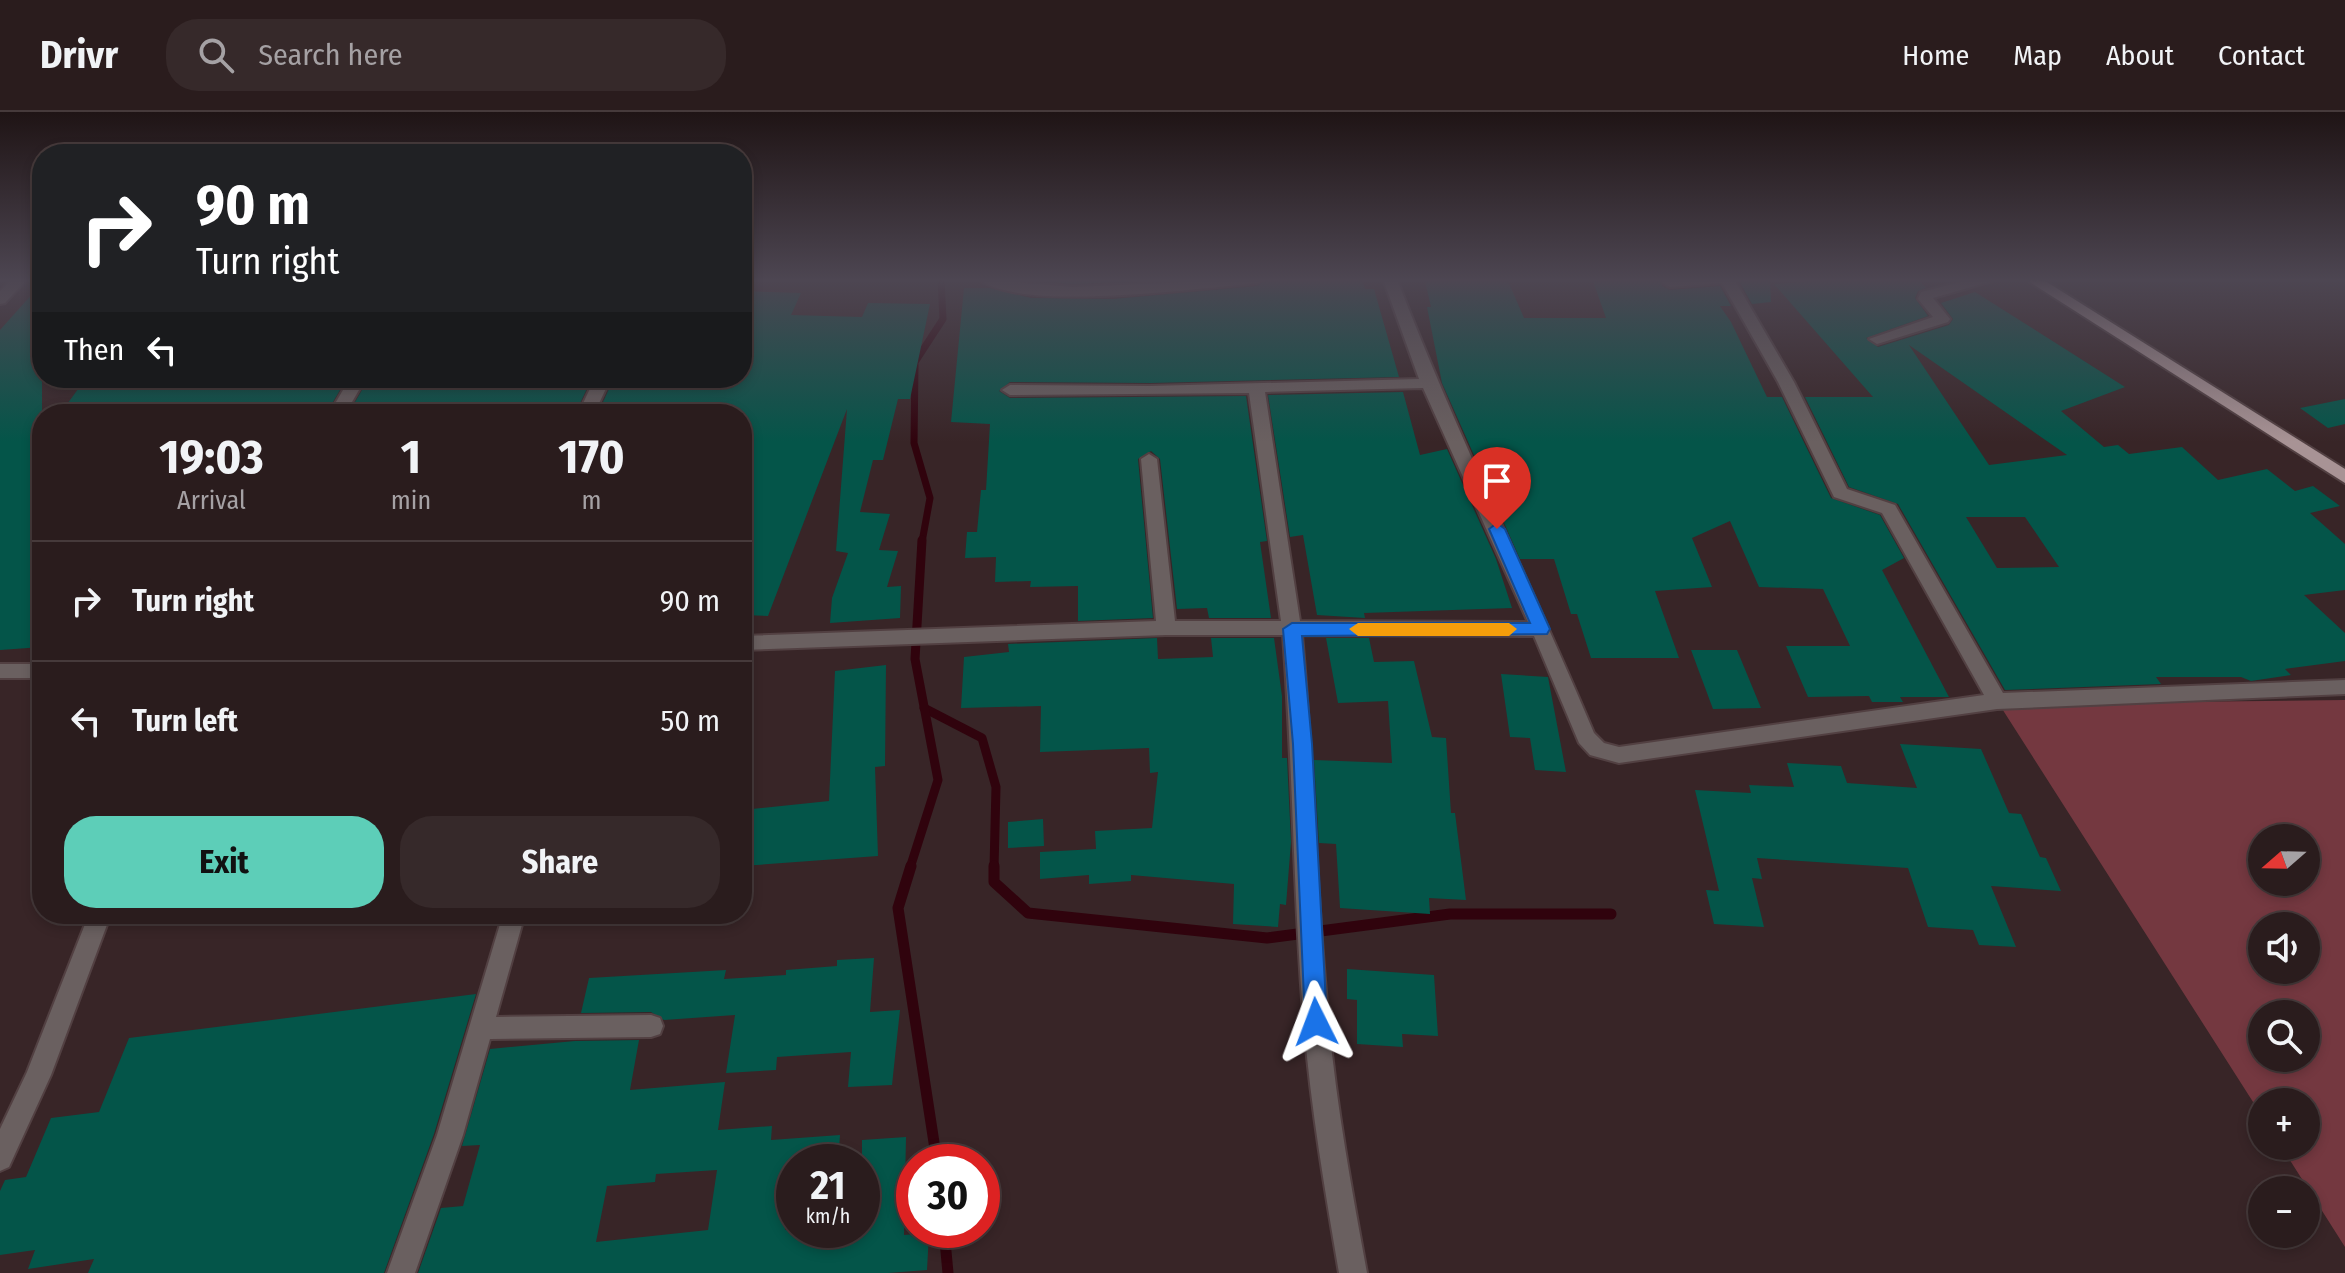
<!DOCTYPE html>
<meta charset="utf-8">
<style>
:root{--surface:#2a1c1d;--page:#36292a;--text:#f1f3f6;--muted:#a5a1a4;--line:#463a3b;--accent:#5dceb8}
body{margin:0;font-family:"Fira Sans Condensed",sans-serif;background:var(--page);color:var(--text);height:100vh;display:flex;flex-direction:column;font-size:30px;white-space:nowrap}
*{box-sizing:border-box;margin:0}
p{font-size:26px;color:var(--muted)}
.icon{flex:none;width:44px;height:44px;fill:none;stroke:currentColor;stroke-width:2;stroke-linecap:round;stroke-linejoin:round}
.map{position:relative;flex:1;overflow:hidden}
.drawer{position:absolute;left:32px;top:292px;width:720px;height:520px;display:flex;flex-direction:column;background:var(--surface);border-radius:32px;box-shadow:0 4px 12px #0003,0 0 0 2px var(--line)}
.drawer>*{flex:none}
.top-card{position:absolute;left:32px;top:32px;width:720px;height:244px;border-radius:32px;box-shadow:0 4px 12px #0003,0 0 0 2px var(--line);background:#202124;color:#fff;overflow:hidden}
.needle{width:52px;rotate:250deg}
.tools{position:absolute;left:2248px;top:712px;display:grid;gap:16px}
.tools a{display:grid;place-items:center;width:72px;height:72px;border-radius:50%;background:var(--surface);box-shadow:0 4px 12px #0003,0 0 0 2px var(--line);font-size:40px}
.speed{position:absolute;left:776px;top:1032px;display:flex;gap:16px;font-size:40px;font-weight:700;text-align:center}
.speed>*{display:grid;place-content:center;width:104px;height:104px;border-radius:50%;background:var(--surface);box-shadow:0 4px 12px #0003,0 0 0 2px var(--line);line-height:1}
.speed small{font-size:20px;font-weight:400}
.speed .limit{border:12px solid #d22;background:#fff;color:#111}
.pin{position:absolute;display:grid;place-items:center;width:68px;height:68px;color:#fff;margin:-82px -34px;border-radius:50% 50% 50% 0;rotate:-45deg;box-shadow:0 0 8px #0007}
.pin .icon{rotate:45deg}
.me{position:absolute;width:88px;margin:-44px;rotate:357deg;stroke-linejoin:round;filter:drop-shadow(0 0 6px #0008)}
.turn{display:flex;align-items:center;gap:28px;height:168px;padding:0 32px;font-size:36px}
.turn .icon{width:104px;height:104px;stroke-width:2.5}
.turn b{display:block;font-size:56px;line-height:68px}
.then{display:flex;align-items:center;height:76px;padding:0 32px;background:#0003;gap:16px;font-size:30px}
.eta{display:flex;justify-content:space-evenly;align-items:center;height:136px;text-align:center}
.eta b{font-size:48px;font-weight:700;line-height:56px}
.button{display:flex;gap:16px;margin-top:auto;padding:16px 32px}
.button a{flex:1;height:92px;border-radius:32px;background:var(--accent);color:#111;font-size:32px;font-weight:700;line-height:92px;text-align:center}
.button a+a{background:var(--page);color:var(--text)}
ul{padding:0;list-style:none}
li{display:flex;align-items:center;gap:24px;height:120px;padding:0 32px;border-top:2px solid var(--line)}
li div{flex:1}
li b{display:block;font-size:30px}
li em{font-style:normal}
header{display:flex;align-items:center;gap:48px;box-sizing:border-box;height:112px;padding:0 40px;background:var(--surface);border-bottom:2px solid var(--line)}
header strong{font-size:38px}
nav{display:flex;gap:44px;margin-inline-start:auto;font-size:28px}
.search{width:560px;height:72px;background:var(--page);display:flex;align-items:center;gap:20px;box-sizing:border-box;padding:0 28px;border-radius:32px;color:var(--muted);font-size:30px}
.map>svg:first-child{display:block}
.green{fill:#743840;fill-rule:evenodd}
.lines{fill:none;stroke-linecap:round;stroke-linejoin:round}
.stream-far2{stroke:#30030d;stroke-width:7}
.stream-far1{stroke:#30030d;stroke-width:9}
.stream{stroke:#30030d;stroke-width:11}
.building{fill:#045549;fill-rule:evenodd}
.minor-casing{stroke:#524042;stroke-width:4}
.major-casing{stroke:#524042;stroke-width:4}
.minor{fill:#6a6060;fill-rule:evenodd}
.major{fill:#a89395;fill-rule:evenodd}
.route{fill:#1a73e8;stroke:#114b97;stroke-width:2}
.slow{fill:#f59e0b}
</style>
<header>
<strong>Drivr</strong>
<div class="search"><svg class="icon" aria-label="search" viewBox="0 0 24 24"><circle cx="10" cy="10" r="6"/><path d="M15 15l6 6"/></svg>Search here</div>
<nav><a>Home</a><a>Map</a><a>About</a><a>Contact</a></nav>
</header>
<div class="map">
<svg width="2345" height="1161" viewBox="0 0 2345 1161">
<rect width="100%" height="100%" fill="#382527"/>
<path class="green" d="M2345 588V1135L2281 1034H2306V990H2262V1004L1999 592ZM2262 726H2306V770H2262ZM2262 814H2306V858H2262ZM2262 902H2306V946H2262Z"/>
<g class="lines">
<path class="stream-far2" d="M922 430 930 386 914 331 915 250 943 207 941 167"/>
<g class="stream-far1">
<path d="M924 596 982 626 996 675 994 756"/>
<path d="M910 756 938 668 915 547 922 428"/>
</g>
<g class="stream">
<path d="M911 754 898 796 937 1050"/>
<path d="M994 754V770L1028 801 1267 826 1450 802H1611"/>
<path d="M944 1118 948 1161"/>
</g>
</g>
<g class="building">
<path d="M1017 167H1188L1073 172Z"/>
<path d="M1267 167H1362L1365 177H1374L1399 265 1150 271 1010 270 999 279 1010 286 1246 284 1267 429 1260 430 1271 506H1209L1207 496 1177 497 1160 347 1151 339 1138 347 1153 506 1078 509V474L1030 475 1031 469 995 470 996 445 965 446 967 420H977L981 378H986L990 312 951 310 964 176H990L1031 186 1113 187 1257 174Z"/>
<path d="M1656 167H1663L1662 174 1670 178 1720 174 1731 194H1720L1731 210 1767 285H1782L1831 386 1880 403 1904 446 1882 458 1949 585H1900L1903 590H1872L1869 584 1808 585 1786 534H1850L1823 477 1759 475 1730 409 1692 426 1712 475 1655 479 1679 546H1591L1577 502H1571L1554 447H1520L1442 271 1427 195H1431L1425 169H1508L1524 206H1606L1593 169Z"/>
<path d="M1738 167H1770L1771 190 1752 192Z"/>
<path d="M1835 167H1918L1926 176 1918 179 1915 186 1928 204 1866 226 1878 235 1949 213 1953 207 1941 191 1975 180 2125 275 2061 299 2104 335 2118 333 2129 342 2182 335 2218 368 2267 357 2295 379 2313 374 2340 394 2310 401 2345 432V478L2304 483 2345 521V549L2285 557 2291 563 2251 569 2241 565H2156L2161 572 2005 578 1898 392 1849 375 1805 285H1873L1774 172ZM1909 233 2067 343 1989 353ZM1966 405H2025L2059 455 1997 456Z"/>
<path d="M42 171V535L0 538V218Z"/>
<path d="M742 179 801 181 791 203 862 205 868 191 930 192 910 287H898L883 348H873L860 400 890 402 879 438 898 439 887 475 901 474 900 506 830 511 832 486 848 441 836 439 847 297 768 504 742 503V301H598L614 266H742Z"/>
<path d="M86 266H347L326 302H60Z"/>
<path d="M369 266H592L576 300 564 302H348Z"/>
<path d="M1403 280 1420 343 1447 337 1496 447 1512 496 1364 501 1365 506 1317 503 1303 423 1290 425 1268 283Z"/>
<path d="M2345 287V312L2328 316 2300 296Z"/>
<path d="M1157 526 1158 547 1213 545 1211 526H1274L1282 584V646H1287L1291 730 1286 793 1280 792 1278 815 1233 812 1234 772 1131 763V769L1089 772V763L1040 767V740L1096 737 1095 719 1152 716 1158 660 1150 661 1149 636 1040 640 1041 594 961 596 964 545 1009 540 1008 532Z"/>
<path d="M1326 526H1369L1374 550 1414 549 1432 625 1446 626 1451 701H1455L1466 788 1429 786 1430 802 1340 796 1336 732 1319 731 1314 648 1392 651 1388 589 1338 591Z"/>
<path d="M1691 538H1737L1761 596 1713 597Z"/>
<path d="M886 553 885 654 875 655 878 744 742 754V698L829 689 835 559Z"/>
<path d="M1501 562 1548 565 1566 660 1535 658 1530 626 1510 625Z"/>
<path d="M1900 632 1981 637 2009 701 2021 702 2040 745 2046 746 2061 779 1991 774 2016 835 1979 833 1973 818 1928 815 1908 756 1757 746 1762 767 1752 766 1764 815 1714 812 1706 778 1719 779 1695 678 1751 681 1749 673 1794 675 1787 651 1841 654 1847 671 1917 676Z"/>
<path d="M1043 707 1044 734 1008 736V710Z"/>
<path d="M874 846 870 900 900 898 892 973 848 975 851 940 777 945 776 958 726 961 735 903 664 908 651 900 581 901 589 866 726 858 724 867 786 863V858L837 854V848Z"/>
<path d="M1347 857 1434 863 1438 924 1402 922 1403 935 1357 932V888L1347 887Z"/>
<path d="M476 882 434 1022 384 1161H88L94 1147 28 1157 35 1138 0 1143V1079L5 1068 26 1065 51 1006 99 1000 129 926Z"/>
<path d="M639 928 630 978 725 970 718 1018 772 1014 771 1028 840 1023 838 1050H793L785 1118H862V1028L906 1025 904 1123 929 1121 927 1158 888 1161H418L441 1096 463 1094 480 1033 462 1034 490 937 575 929ZM717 1058 708 1118 596 1130 607 1074 655 1070 656 1062Z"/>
</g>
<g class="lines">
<defs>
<g id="minor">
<path d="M12 167H27L5 191 0 192V179Z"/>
<path d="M979 167 1073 175 1264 167 1257 171C1202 176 1019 201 979 167Z"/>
<path d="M1383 167H1397C1456 321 1530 469 1594 621L1604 631 1619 635 1984 583 1882 401 1834 385 1778 270 1722 171 1670 175 1663 171 1668 167H1734L1794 270 1847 377 1895 393 2003 581 2345 568V582L1997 597 1619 651 1590 643 1579 631 1534 524 1302 523C1314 653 1316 784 1329 913 1337 997 1352 1079 1367 1161H1339C1325 1079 1311 997 1304 913 1293 784 1293 653 1283 523H1166L742 538V524L1156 509 1141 347 1149 342 1157 347 1175 509H1281L1249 281 1010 283 1002 278 1010 273 1150 274 1419 267ZM1423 276 1528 510 1300 509 1265 280Z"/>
<path d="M1973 167H1999L1933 186 1950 207 1948 210 1877 232 1869 227 1933 205 1918 187 1921 180Z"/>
<path d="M350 266H366L345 302H329Z"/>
<path d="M595 266H611L594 302H578Z"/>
<rect x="0" y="552" width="42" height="14"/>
<path d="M89 802H111L51 963 9 1055 0 1059V1017L27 960Z"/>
<path d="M503 802H525L496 905 651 903 660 906 663 914 660 922 651 925 490 927 463 1023 415 1161H387L437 1023Z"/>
</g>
<path id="major" d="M2025 167H2042L2345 357V371Z"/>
</defs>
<use href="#minor" class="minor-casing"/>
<use href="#major" class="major-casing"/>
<use href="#minor" class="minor"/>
<use href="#major" class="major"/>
</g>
<linearGradient id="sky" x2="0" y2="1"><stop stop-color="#1f1415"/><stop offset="0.51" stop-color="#4d4652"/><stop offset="1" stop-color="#4d4652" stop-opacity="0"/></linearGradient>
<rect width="2345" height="330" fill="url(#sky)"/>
<path class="route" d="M1497 411 1505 417 1550 517 1547 522 1302 524 1312 632 1327 910 1324 917 1316 920 1308 917 1305 910 1293 632 1283 517 1292 511H1530L1489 417Z"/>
<path class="slow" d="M1358 511H1509L1517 517 1509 524H1358L1349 517Z"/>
</svg>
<div class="tools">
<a><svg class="needle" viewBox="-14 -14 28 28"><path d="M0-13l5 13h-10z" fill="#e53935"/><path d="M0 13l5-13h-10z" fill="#a5a1a4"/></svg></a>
<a><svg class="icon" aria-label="sound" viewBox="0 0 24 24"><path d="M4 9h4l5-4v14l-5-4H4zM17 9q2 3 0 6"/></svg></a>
<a><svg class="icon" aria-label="search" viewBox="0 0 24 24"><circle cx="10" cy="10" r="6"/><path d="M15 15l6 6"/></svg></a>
<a>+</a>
<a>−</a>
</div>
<div class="speed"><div>21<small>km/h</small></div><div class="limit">30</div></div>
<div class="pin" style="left:1497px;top:417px;background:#d93025"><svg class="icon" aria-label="arrive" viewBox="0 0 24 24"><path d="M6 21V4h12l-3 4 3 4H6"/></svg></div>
<svg class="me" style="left:1316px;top:910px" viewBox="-20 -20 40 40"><path d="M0-17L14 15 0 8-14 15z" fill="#1a73e8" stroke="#fff" stroke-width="4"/></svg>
<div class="top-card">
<div class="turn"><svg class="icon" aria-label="right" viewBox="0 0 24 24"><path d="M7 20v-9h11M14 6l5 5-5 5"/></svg><div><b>90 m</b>Turn right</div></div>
<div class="then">Then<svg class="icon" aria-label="left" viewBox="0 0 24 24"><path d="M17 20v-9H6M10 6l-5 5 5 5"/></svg></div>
</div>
<section class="drawer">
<div class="eta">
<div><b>19:03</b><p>Arrival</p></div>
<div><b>1</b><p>min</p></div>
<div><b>170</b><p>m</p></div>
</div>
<ul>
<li><svg class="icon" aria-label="right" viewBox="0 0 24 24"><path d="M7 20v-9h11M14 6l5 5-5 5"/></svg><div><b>Turn right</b></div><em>90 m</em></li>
<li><svg class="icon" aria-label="left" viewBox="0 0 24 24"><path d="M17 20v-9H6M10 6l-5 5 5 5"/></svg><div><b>Turn left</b></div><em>50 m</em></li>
</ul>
<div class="button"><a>Exit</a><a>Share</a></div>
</section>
</div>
